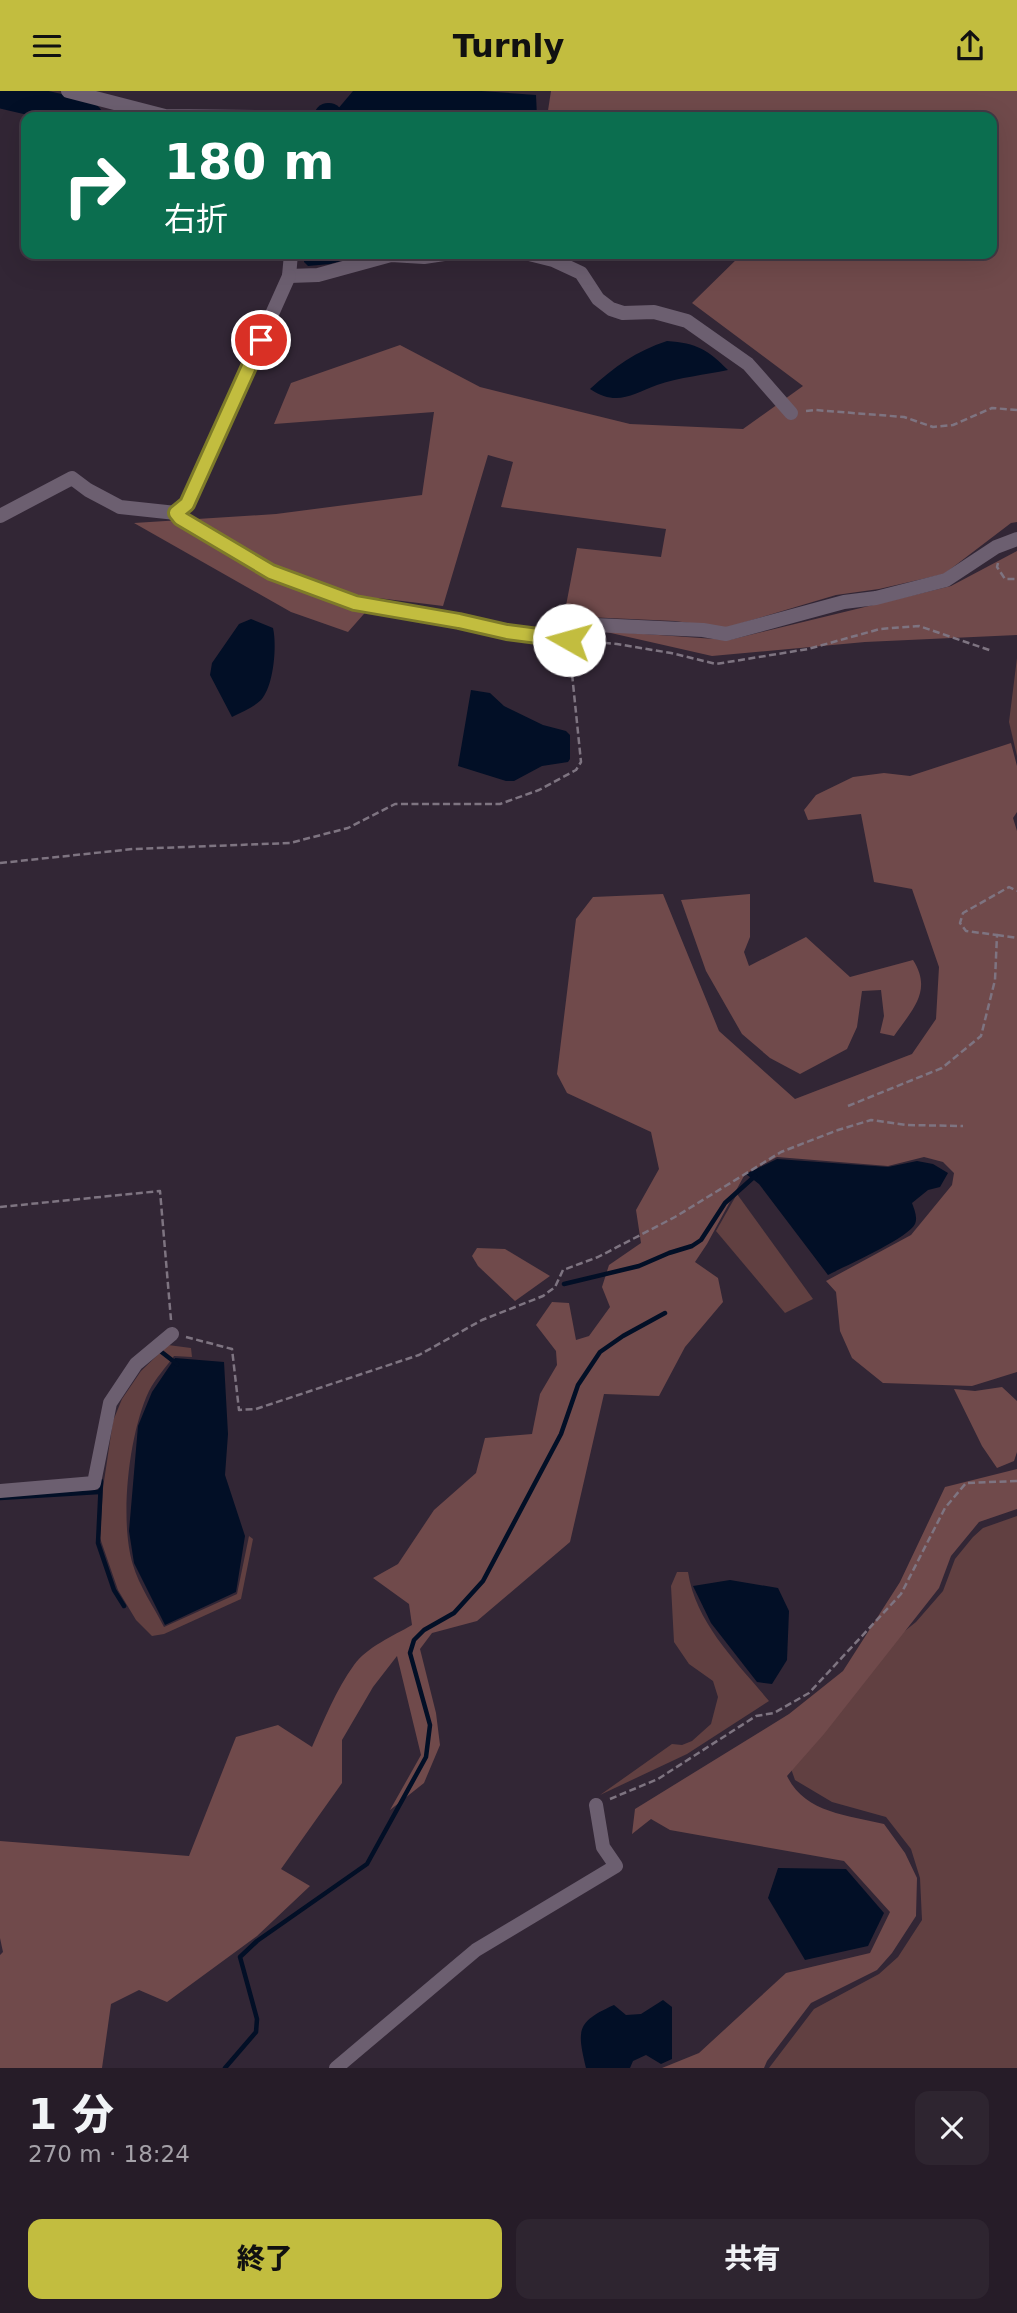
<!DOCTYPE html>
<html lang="ja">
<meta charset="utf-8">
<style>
:root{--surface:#261c28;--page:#2e2530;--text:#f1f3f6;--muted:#a4a1a8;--line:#423a45;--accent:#c2bd3f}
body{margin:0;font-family:"DejaVu Sans","Noto Sans JP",sans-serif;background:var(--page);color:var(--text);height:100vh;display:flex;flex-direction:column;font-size:26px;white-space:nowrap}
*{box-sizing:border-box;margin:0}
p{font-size:23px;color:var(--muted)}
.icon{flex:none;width:38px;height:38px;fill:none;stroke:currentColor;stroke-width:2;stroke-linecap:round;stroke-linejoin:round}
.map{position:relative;height:1977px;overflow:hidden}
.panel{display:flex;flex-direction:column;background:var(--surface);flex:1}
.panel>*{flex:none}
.top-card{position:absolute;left:21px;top:21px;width:976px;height:147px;border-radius:14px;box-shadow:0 7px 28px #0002,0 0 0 2px var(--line);background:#0b6e4f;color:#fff;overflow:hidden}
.pin{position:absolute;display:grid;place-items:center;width:60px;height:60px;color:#fff;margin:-30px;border:4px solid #fff;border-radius:50%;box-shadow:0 2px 7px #0007}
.me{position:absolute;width:77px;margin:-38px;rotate:277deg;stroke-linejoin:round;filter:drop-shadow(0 0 5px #0008)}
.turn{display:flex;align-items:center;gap:24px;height:147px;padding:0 28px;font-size:32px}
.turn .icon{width:91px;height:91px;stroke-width:2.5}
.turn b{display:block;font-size:49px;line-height:60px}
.round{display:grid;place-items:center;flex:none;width:74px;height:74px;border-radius:14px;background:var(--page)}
.overview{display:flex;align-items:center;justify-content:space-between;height:119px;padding:0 28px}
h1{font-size:42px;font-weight:800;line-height:52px}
.primary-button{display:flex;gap:14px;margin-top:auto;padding:14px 28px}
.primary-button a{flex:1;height:80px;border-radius:14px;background:var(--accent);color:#111;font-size:28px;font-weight:800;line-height:80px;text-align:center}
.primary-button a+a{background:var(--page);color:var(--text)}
header{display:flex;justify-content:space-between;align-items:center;height:91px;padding:0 28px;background:var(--accent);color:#111;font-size:32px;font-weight:800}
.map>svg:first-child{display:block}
.green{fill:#614041}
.forest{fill:#704a4b}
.water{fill:#020f26}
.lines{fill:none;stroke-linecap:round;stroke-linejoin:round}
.stream{stroke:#020f26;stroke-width:4.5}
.river{stroke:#020f26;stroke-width:28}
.path{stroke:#7e7481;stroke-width:2.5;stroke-dasharray:7 3.5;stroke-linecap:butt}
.minor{stroke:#6c5f70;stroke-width:14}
.route-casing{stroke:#7e7b29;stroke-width:18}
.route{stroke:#c2bd3f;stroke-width:12}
</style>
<header><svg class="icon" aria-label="menu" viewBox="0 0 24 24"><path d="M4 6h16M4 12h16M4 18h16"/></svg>Turnly<svg class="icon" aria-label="share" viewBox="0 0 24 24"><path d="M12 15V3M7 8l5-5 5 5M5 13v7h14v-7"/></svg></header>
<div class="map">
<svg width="1017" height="1977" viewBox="0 0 1017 1977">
<rect width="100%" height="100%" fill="#322635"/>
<g class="green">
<path d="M1017 567V665L1009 631Z"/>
<path d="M737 1103 813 1208 785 1222 716 1140Z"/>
<path d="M168 1254 191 1257 192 1266 174 1265C166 1276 155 1288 149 1300 129 1342 119 1429 133 1474 139 1495 154 1516 164 1536L237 1503 249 1445 253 1448 241 1508 164 1543 152 1545 136 1529 118 1499 100 1447 103 1397 113 1330 122 1308 141 1280Z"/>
<path d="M1017 1425V1977H769L814 1918 879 1883 898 1866 922 1829 920 1787 911 1758 886 1726 832 1711 795 1689 784 1658 831 1599 916 1531 943 1500 955 1468 973 1446 983 1437Z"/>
<path d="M677 1481H688C696 1533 737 1571 769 1610L687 1663 600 1704 672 1653 682 1654 692 1650 711 1633 718 1606 713 1590 689 1573 674 1551 671 1495Z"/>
</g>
<g class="forest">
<path d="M551 0H1017V431L1011 432 944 483 879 498 836 504 725 537 675 530 564 525 577 457 661 466 666 438 501 416 513 371 488 364 443 515 378 507 348 541 291 521 134 432 276 423 422 404 434 321 274 333 291 292 400 254 480 296 630 333 743 338 803 295 692 212 742 163H992V26H547Z"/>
<path d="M1017 460V544L865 551 712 565 602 540 729 549 951 495Z"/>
<path d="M1011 652 1017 675V721L1013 727 1017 740V1281L972 1295 883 1292 852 1267 840 1240 836 1201 826 1190 911 1144 952 1094 954 1082 943 1071 924 1066 888 1075 777 1066 745 1083 707 1153 695 1171 718 1187 723 1211 685 1256 659 1305 604 1303 570 1451 477 1530 432 1542 420 1558 436 1622 440 1654 424 1692 390 1719 421 1664 397 1565 373 1596 342 1649V1692L281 1778 310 1795 257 1845 167 1911 139 1899 111 1913 102 1977H0V1864L3 1861 0 1847V1750L189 1765 236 1646 278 1634 312 1656C324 1629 336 1599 354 1574 367 1556 393 1545 412 1534L409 1513 373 1487 398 1473 434 1419 476 1382 485 1347 532 1343 540 1303 557 1274 556 1260 536 1234 552 1211 569 1212 576 1249 589 1245 610 1216 602 1196 609 1174 641 1152 636 1119 659 1078 651 1041 567 1002 557 983 576 828 593 806 663 803 719 940 795 1008 912 963 936 928 939 876 912 798 874 791 861 723 808 729 804 719 816 704 853 686 884 682 910 685Z"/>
<path d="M750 803V846L744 861 749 875 806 846 850 886 913 869C933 900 912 919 894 945L880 942 884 925 881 899 862 900 857 936 847 958 800 983 770 967 742 943 706 880 681 809Z"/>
<path d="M477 1157 505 1158 550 1185 515 1210 478 1175 472 1165Z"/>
<path d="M1002 1296 1017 1310V1361L1014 1370 997 1377 982 1355 954 1298 975 1300Z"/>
<path d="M1017 1378V1418L979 1431 951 1465 939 1497 824 1643 787 1685C805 1722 847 1724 884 1733L905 1762 917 1787 916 1825 892 1862 877 1879 811 1912 767 1970 764 1977H662L699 1962 786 1882 870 1862 890 1821 844 1770 670 1739 651 1728 632 1743 635 1718 789 1623 843 1580 900 1491 945 1396Z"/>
</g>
<g class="water">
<path d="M353 0H481L536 4 537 26H339L337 19Z"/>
<path d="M304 163H368L330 173 308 175 304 171Z"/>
<path d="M667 250C697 252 708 259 728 279 705 284 680 286 657 294 632 303 617 316 590 298 614 276 636 260 667 250Z"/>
<path d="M251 528 273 537C277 554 274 595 261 609 254 616 242 621 232 626L210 584 212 572 239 533Z"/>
<path d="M471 599 490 602 504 615 543 634 566 640 570 644V668L568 671 542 675 514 690H506L458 675Z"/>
<path d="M777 1068 888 1076 917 1070 933 1073 948 1082 940 1096 928 1099 912 1112C914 1118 918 1126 915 1133 907 1148 845 1175 828 1184L759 1093 746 1083Z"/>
<path d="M175 1267 224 1271 228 1343 225 1384 245 1445 236 1501 165 1534 134 1472 129 1440 138 1335 152 1301Z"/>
<path d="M730 1489 778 1497 789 1520 787 1569 772 1593 757 1591 711 1532 693 1495Z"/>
<path d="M778 1777 846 1778 884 1822 868 1855 805 1869 768 1807Z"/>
<path d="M663 1909 672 1916V1968L661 1973 646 1964 633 1970 630 1977H586C577 1939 576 1931 614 1914L626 1924 641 1923Z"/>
</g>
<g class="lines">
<g class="stream">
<path d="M564 1193 639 1175 669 1162 692 1155 701 1149 725 1112 755 1085"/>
<path d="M159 1259 177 1273"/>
<path d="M101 1390 98 1452 114 1499 124 1515"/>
<path d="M0 1407 99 1401"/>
<path d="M225 1977 256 1941 257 1928 240 1866 257 1850 367 1773 426 1666 430 1634 410 1562 414 1549 424 1539 454 1522 483 1490 561 1343 578 1294 600 1261 623 1245 665 1222"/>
</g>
<g class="river">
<path d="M0 3 81 22 89 26"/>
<path d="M328 26H329"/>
</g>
<g class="path">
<path d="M806 320 815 319 904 326 933 336 953 334 992 317 1017 319"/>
<path d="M998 472 997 476 1005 488H1017"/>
<path d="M583 550 617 553 671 562 716 573 808 558 880 538 919 535 992 560"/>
<path d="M0 772 133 758 290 752 348 737 395 713H500L539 699 576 679 581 671 570 563"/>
<path d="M997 844 1017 847"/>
<path d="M848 1015 942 977 981 945 995 889 997 844 966 840 960 832 963 822 1009 796 1017 800"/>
<path d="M0 1116 160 1100 171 1229"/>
<path d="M186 1246 232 1258 239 1319 256 1318 419 1264 482 1229 543 1205 555 1196 563 1179 598 1166 675 1126 781 1061 838 1039 871 1029 906 1034 963 1035"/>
<path d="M610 1708 658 1688 756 1625 774 1622 809 1602 901 1503 945 1417 966 1392 1017 1390"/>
</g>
<g class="minor">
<path d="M68 0 165 25 258 26"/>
<path d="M291 163 289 185 318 184 391 164 424 166 444 163"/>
<path d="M529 163 553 169 581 182 598 208 611 218 623 222 654 221 687 230 748 273 791 322"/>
<path d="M176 422 187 413 289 185"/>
<path d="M0 425 72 387 88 399 120 416 176 422 180 427 271 480 355 512 459 530 507 541 569 549"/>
<path d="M542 544 574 533 703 539 726 543 844 511 876 507 946 489 996 456 1017 448"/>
<path d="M0 1400 94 1392 110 1312 136 1273 172 1243"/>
<path d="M336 1977 476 1859 616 1775 603 1756 596 1714"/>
</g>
</g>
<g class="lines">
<defs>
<path id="route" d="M261 249 187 413 176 422 180 427 271 481 355 512 459 530 507 541 569 549"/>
</defs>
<use href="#route" class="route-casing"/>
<use href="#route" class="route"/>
</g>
</svg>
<div class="pin" style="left:261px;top:249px;background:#d93025"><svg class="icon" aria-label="arrive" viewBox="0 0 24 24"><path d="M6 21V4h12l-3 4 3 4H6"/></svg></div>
<svg class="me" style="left:569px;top:549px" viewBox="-20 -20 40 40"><circle r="19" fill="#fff"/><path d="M0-13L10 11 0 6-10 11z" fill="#c2bd3f"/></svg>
<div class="top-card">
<div class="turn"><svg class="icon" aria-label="right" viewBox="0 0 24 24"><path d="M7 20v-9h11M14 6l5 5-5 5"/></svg><div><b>180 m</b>右折</div></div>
</div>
</div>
<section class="panel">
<div class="overview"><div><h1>1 分</h1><p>270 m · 18:24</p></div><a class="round"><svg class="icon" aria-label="close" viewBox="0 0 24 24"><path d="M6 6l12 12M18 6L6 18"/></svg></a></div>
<div class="primary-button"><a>終了</a><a>共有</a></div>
</section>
